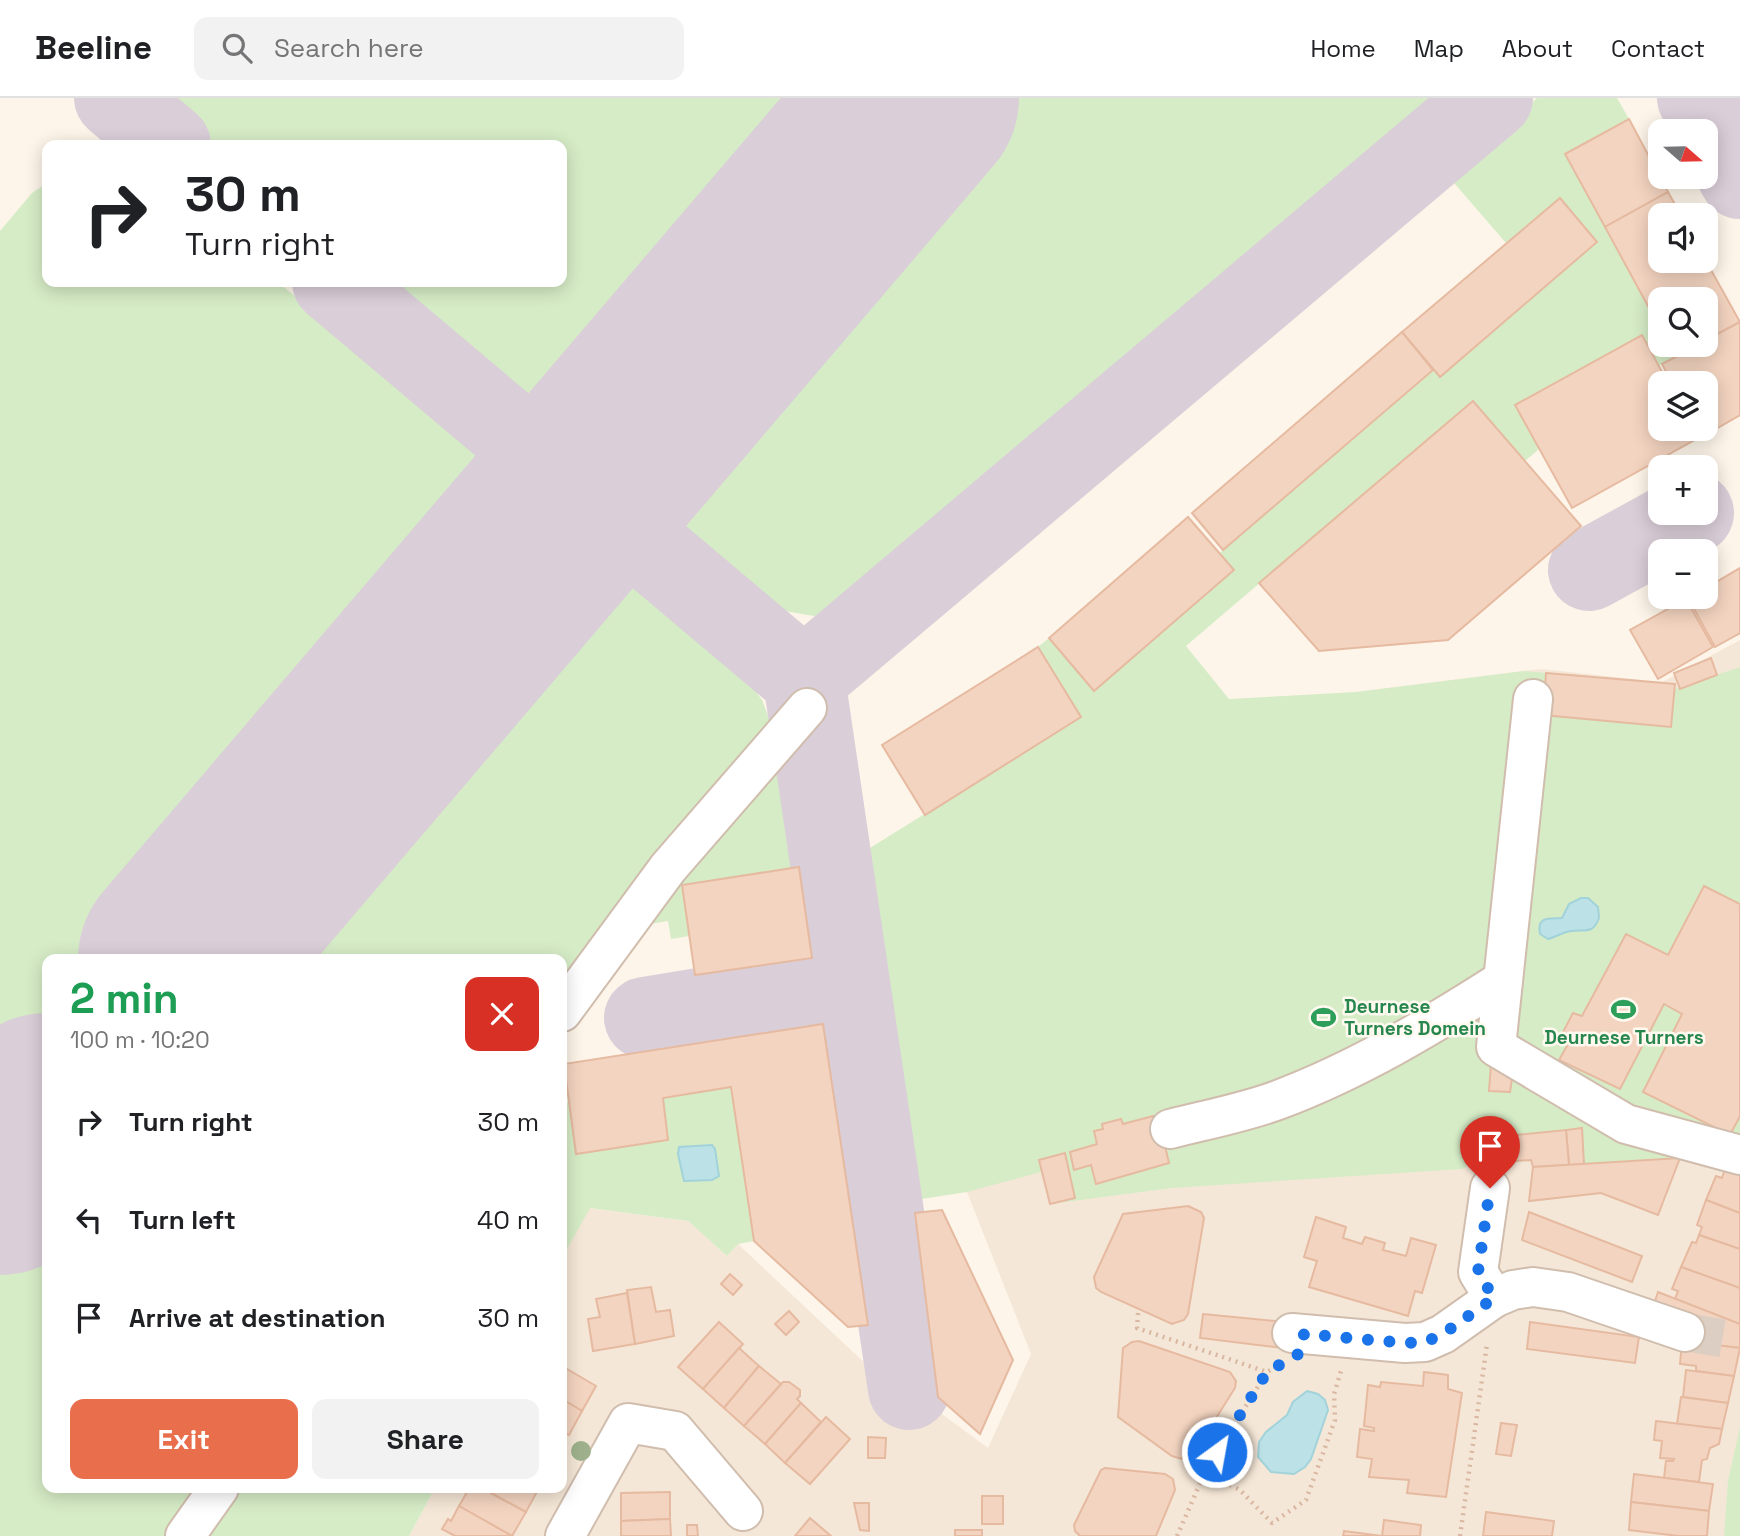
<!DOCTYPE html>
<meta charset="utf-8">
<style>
:root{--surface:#fff;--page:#f2f2f2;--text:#202124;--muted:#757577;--line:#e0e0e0;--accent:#e96e4c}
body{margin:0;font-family:"Space Grotesk",sans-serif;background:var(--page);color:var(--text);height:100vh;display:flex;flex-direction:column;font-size:26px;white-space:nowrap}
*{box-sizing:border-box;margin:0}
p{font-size:23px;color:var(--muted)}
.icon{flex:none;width:38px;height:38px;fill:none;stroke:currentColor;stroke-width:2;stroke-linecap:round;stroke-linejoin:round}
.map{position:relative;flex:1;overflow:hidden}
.sheet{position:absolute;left:42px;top:856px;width:525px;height:539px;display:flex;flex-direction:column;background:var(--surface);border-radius:14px;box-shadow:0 4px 18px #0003}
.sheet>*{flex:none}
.banner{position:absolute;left:42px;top:42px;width:525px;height:147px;border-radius:14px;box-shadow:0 4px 18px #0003;background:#fff;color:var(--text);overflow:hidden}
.needle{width:46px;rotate:110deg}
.buttons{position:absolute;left:1648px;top:21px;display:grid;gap:14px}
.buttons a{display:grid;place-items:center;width:70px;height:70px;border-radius:14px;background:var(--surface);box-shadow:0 4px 18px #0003;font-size:35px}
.pin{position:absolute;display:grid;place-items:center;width:60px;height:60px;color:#fff;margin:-72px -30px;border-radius:50% 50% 50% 0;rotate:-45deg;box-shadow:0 0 7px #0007}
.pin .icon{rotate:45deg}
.me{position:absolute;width:77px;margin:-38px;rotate:32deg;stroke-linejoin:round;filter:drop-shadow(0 0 5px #0008)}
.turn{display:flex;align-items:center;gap:24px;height:147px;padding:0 28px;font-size:32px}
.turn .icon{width:91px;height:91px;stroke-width:2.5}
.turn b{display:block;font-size:49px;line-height:60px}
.round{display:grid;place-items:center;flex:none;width:74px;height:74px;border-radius:14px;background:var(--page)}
.headline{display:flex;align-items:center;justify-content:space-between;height:119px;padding:0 28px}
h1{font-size:42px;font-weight:700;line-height:52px;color:#1e9e55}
.action{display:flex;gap:14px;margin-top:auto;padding:14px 28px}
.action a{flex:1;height:80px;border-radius:14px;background:var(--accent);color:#fff;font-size:28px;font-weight:700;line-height:80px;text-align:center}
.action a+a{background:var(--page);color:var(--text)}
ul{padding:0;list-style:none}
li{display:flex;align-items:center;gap:21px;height:98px;padding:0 28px}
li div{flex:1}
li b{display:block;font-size:26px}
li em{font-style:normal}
header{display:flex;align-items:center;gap:42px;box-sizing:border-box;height:98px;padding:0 35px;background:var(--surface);border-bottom:2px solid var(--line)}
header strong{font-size:33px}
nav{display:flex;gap:38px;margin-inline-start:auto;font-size:24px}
.search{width:490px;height:63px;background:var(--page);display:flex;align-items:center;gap:18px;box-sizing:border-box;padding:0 24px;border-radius:14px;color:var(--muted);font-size:26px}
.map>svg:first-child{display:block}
.residential{fill:#f5e7d7}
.green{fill:#d6ecc6}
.water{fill:#bce2e8;stroke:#a2d2da;stroke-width:2}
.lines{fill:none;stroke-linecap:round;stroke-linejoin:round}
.taxiway{stroke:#daced8;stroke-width:82}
.runway{stroke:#daced8;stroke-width:206}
.building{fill:#f3d4c0;stroke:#e6baa0;stroke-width:2}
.minor-tunnel{stroke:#dccec2;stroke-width:38;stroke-dasharray:38 19;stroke-linecap:butt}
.minor-casing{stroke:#d0bdad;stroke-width:42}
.path{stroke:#d9b7a2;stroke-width:4.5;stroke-dasharray:2 5;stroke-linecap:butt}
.minor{stroke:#fff;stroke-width:38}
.tree{fill:#9eb18c}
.route{stroke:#1a73e8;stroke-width:12;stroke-dasharray:0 21.6}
.labels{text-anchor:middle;stroke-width:5;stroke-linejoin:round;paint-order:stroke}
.leisure-label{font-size:19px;font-weight:bold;fill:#27864d;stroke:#fff9f0;text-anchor:start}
</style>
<header>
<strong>Beeline</strong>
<div class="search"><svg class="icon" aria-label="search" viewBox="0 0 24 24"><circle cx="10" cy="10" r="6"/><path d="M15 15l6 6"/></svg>Search here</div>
<nav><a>Home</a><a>Map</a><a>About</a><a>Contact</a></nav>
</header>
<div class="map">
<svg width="1740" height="1438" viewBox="0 0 1740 1438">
<rect width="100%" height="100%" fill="#fdf5e9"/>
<path class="residential" d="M1740 542V1438H409L435 1390H562V1160L589 1110 688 1123 727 1158 738 1146 902 1300 935 1311 988 1350 1031 1256 967 1094 1356 594 1541 571 1662 584Z"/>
<g class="green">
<path d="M172 0H1443L849 512 814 518 785 513 379 184H562V47H211L179 21Z"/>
<path d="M1537 0H1617L1629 21 1565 56 1661 232V247H1669L1676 259 1659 268 1642 238 1515 307 1539 351 1525 363 1473 303 1186 548 1229 601 1356 594 1524 573 1546 575 1543 616 1671 628 1675 591 1740 569V1077L1680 1060 1533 1069 1531 1062 1471 1066 1462 1071 1172 1090 1050 1106 1041 1074 967 1094 909 1103 857 758 1081 619 1038 549 1049 540 1094 592 1223 452 1433 272 1440 279 1597 144 1560 100 1506 145 1448 78Z"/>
<path d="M47 85V184H278L740 572 762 602 771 625 562 893V861H47V1390H207L174 1438H0V133L32 95Z"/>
<path d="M784 653 799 769 682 787 689 838 671 841 668 823 638 828Z"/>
<path d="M731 989 754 1143 738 1146 727 1158 688 1123 590 1110 562 1160V1005L569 1004 577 1056 667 1042 663 1000Z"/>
<path d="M1740 1329V1438H1724L1728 1383Z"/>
<path d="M245 1390H435L409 1438H197L213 1414Z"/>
</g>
<g class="water">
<path d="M1581 800H1588L1598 809 1599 820C1593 837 1584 831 1571 833 1563 834 1556 839 1548 841L1540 836C1536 817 1551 821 1562 820L1569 806Z"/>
<path d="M712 1047 715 1051 719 1078 712 1082 684 1083 678 1056 679 1049Z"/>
<path d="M1307 1293 1318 1296 1325 1302 1328 1312 1311 1361 1305 1369 1294 1376 1271 1374 1258 1359 1259 1344 1266 1334 1287 1317 1293 1304Z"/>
</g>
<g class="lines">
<g class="taxiway">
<path d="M115 0 170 47"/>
<path d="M1698 0 1740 80"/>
<path d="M333 184 804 581 909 1291"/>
<path d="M1589 472 1693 415"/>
<path d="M804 581 1492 0"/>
<path d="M645 920 848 887"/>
</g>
<g class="runway">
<path d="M181 861 916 0"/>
<path d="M0 1074 47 1018"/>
</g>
</g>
<g class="building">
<path d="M1629 21 1668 94 1605 129 1565 56Z"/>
<path d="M1668 94 1681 117H1661V163H1706L1740 224 1706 242V201H1661V232L1605 129Z"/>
<path d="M1560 100 1597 144 1440 279 1402 234Z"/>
<path d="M1740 224V317L1702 339 1697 331H1706V285H1672L1662 266 1698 247H1706V242Z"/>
<path d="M1402 234 1433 272 1223 452 1192 415Z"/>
<path d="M1642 237 1668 285H1661V331H1693L1698 340 1572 410 1515 307Z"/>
<path d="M1669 247H1698L1676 259Z"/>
<path d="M1473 303 1581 428 1448 542 1319 553 1259 485Z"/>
<path d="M1188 419 1234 472 1094 593 1049 540Z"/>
<path d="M1740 470V535L1715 549 1688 500 1706 499V490Z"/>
<path d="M1686 501 1713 549 1658 581 1630 532Z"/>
<path d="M1038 549 1081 619 925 717 882 647Z"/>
<path d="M1711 560 1717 577 1680 591 1674 575Z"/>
<path d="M1546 575 1675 586 1671 629 1543 617Z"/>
<path d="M799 769 812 860 695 877 682 787Z"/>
<path d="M1704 788 1740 806V1018L1730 1037 1643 994 1682 916 1664 906 1620 991 1559 962 1571 941 1562 936 1573 915 1582 918 1626 836 1668 857Z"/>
<path d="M823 926 868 1227 848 1229 754 1143 731 989 663 1000 668 1042 576 1056 564 966Z"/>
<path d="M1491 966 1514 968 1510 994 1489 993Z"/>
<path d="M1153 1018 1160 1045 1164 1044 1169 1065 1096 1086 1091 1067 1074 1072 1070 1054 1097 1046 1094 1033 1103 1031 1102 1026 1121 1021 1123 1026Z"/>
<path d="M1582 1030 1584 1066 1569 1067 1566 1032Z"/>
<path d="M1566 1032 1569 1067 1533 1069 1531 1062 1471 1066 1468 1042Z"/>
<path d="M1065 1055 1075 1100 1050 1106 1039 1062Z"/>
<path d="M1680 1060 1658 1117 1601 1095 1529 1103 1533 1069Z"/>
<path d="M1725 1071 1740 1077V1115L1706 1102 1716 1078 1722 1080Z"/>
<path d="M1706 1102 1740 1115V1151L1699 1137 1702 1129 1697 1127Z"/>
<path d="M1188 1108 1201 1114 1204 1120 1188 1216 1184 1222 1172 1226 1101 1194 1096 1190 1094 1179 1123 1116Z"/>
<path d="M942 1112 1013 1262 980 1336 938 1299 915 1115Z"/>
<path d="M1529 1114 1642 1158 1632 1184 1522 1142Z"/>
<path d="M1316 1119 1346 1129 1343 1140 1362 1146 1365 1139 1385 1145 1383 1152 1406 1158 1411 1140 1436 1147 1422 1195 1415 1193 1408 1218 1309 1189 1317 1163 1304 1159Z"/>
<path d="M1699 1137 1740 1151V1190L1681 1169 1692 1144 1696 1145Z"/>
<path d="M1681 1169 1740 1190V1226L1675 1201 1678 1193 1672 1191Z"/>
<path d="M730 1176 742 1187 733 1197 721 1186Z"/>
<path d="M651 1189 656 1214 670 1212 674 1238 635 1246 627 1192Z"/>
<path d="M1658 1194 1740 1226V1250L1682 1243 1652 1212Z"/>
<path d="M627 1195 635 1246 593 1253 588 1221 600 1219 596 1201Z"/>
<path d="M789 1213 799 1224 786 1237 775 1226Z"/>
<path d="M1203 1216 1286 1224 1283 1250 1200 1240Z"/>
<path d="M719 1224 743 1246 703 1291 678 1269Z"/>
<path d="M1530 1224 1639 1239 1635 1265 1527 1251Z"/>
<path d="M1139 1243 1230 1274 1236 1283 1235 1290 1194 1355 1188 1359 1182 1361 1172 1358 1118 1319 1123 1250 1132 1244Z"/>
<path d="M1682 1243 1740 1250 1734 1278 1696 1273V1268L1680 1266Z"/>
<path d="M739 1250 759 1268 724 1310 703 1291Z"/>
<path d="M562 1268 596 1288 582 1313 562 1301Z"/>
<path d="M759 1268 781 1286 744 1328 724 1310Z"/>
<path d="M1686 1272 1734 1278 1728 1305 1683 1299Z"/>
<path d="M1424 1274 1448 1277V1291L1462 1295 1446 1399 1407 1395 1409 1382 1369 1379 1372 1361 1357 1359 1360 1331 1374 1333V1330L1364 1328 1368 1287 1380 1289 1381 1284 1423 1288Z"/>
<path d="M783 1284H789L800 1292V1298L797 1301 801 1305 765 1346 744 1328Z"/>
<path d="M1681 1299 1728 1305 1722 1331 1677 1326Z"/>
<path d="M562 1301 582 1313 569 1337 562 1334Z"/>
<path d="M801 1305 821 1324 785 1365 765 1346Z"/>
<path d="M826 1319 850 1341 810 1386 785 1365Z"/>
<path d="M1656 1323 1722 1331 1719 1346 1710 1350 1707 1361 1702 1362 1699 1384 1664 1380 1666 1363H1673L1674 1361 1660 1360 1662 1343 1654 1342Z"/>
<path d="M1501 1325 1517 1327 1511 1358 1496 1356Z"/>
<path d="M868 1339 886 1340 885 1360H868Z"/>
<path d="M1105 1370 1165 1376 1173 1381 1175 1392 1156 1438H1080L1075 1433 1074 1427 1101 1372Z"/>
<path d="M1634 1376 1713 1386 1709 1413 1631 1404Z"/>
<path d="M466 1390H482L526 1414 512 1438 459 1408 467 1394 464 1393Z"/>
<path d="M482 1390H539L526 1414Z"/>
<path d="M670 1394V1421L621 1423V1395Z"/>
<rect x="982" y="1398" width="21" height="28"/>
<path d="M1631 1404 1709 1413 1707 1438H1679L1629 1432Z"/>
<path d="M854 1405H869V1433L860 1432Z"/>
<path d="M459 1408 512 1438H455L442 1431 448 1421 451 1423Z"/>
<path d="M1486 1414 1554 1423 1552 1438H1483Z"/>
<path d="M810 1420 831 1438H795Z"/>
<path d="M670 1421 671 1438H621V1423Z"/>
<path d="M1384 1422 1421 1427 1420 1438H1382Z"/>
<path d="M687 1427H697L698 1438H687Z"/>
<rect x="955" y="1432" width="27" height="6"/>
<path d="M1344 1433 1382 1438H1343Z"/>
</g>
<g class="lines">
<path class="minor-tunnel" d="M1685 1234 1740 1243"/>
<defs>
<g id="minor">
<path d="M1533 601 1496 949 1626 1026 1740 1057"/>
<path d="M562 914 668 770 807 610"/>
<path d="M1170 1031C1205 1022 1243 1015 1278 1002 1358 972 1431 928 1503 882"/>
<path d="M1490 1090 1478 1174 1494 1200"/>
<path d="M1292 1235 1405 1245 1425 1244 1443 1236 1494 1200 1513 1192 1533 1189 1568 1194 1685 1234"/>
<path d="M185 1438 219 1390"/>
<path d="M565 1438 628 1325 675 1333 743 1413"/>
</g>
</defs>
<use href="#minor" class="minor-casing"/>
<g class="path">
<path d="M1138 1215 1137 1230 1267 1274 1279 1267"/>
<path d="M1205 1374 1240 1392 1272 1425 1306 1402 1335 1322 1334 1296 1341 1273"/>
<path d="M1177 1438 1205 1374 1267 1274"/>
<path d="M1460 1438 1487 1246"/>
</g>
<use href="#minor" class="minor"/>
</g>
<circle class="tree" cx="581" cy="1353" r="10"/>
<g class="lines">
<path class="route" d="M1217 1354 1267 1274 1300 1255 1304 1236 1405 1245 1425 1244 1443 1236 1494 1200 1478 1174 1490 1090"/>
</g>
<defs>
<symbol id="stadium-bare" viewBox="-9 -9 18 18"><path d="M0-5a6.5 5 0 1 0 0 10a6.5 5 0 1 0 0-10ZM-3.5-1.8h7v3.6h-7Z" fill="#2e9e5b" stroke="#fff9f0" stroke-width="2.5" paint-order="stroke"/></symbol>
</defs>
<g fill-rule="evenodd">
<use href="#stadium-bare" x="1606" y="894" width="35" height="35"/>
<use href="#stadium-bare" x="1306" y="902" width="35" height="35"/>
</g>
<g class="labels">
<g class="leisure-label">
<text x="1344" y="915">Deurnese<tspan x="1344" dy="22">Turners Domein</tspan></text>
<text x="1624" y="946" text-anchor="middle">Deurnese Turners</text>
</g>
</g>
</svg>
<div class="buttons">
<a><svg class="needle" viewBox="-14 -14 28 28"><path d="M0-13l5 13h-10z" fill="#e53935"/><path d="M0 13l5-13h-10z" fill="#757577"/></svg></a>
<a><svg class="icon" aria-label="sound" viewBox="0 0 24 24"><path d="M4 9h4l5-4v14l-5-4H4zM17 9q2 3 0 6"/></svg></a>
<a><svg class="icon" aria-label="search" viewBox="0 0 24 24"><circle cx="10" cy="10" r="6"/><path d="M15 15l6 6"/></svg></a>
<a><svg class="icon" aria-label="layers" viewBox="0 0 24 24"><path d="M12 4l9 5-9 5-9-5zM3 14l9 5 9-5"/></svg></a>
<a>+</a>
<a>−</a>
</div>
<div class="pin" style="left:1490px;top:1090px;background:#d93025"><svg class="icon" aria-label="arrive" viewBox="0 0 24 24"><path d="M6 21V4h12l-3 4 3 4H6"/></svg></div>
<svg class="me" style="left:1217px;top:1354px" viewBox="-20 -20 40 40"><circle r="17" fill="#1a73e8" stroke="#fff" stroke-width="3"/><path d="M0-11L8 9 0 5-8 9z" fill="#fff"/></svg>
<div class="banner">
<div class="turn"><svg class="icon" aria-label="right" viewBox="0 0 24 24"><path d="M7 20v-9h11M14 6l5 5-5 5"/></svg><div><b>30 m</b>Turn right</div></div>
</div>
<section class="sheet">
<div class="headline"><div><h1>2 min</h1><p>100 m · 10:20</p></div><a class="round" style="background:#d93025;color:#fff"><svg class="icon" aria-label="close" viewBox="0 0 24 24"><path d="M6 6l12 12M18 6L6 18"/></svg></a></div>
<ul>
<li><svg class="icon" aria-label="right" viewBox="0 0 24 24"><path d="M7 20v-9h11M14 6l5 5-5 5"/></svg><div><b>Turn right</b></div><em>30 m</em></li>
<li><svg class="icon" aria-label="left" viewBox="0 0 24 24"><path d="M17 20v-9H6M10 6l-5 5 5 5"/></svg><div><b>Turn left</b></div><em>40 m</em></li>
<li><svg class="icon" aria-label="arrive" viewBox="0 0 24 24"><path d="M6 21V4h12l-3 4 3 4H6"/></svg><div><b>Arrive at destination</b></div><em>30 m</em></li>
</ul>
<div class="action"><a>Exit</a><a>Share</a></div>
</section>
</div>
